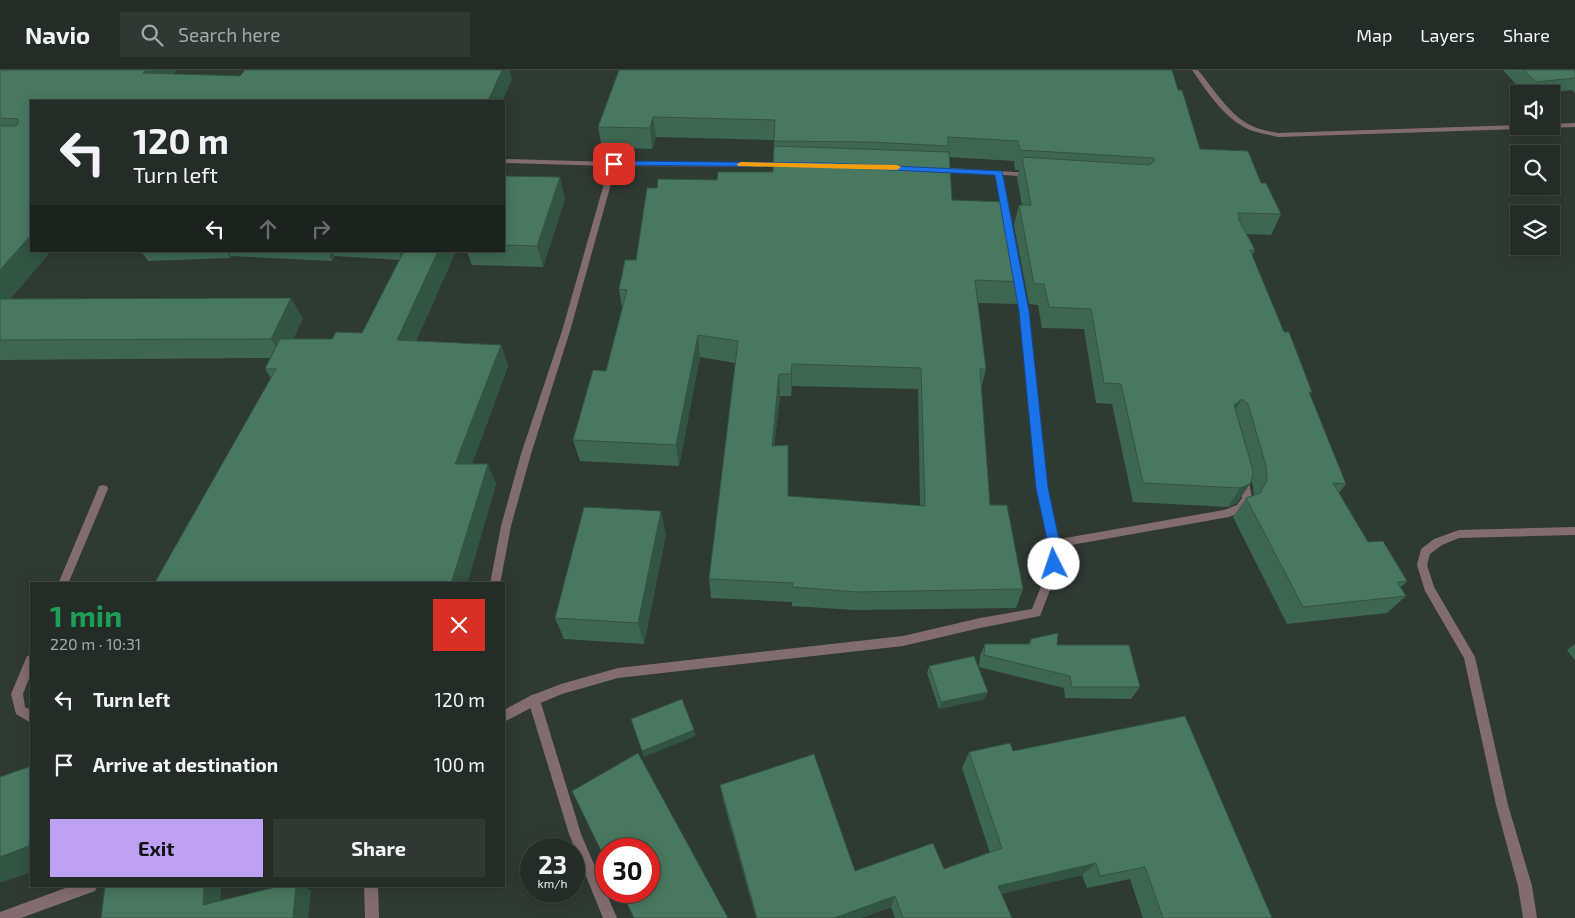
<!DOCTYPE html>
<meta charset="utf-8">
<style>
:root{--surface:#232c26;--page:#2f3832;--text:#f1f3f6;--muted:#a3a7a7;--line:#404843;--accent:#bca0f2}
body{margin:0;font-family:"Exo 2",sans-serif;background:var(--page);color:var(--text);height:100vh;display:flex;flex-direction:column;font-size:19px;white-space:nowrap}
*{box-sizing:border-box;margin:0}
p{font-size:16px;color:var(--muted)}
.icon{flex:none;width:28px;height:28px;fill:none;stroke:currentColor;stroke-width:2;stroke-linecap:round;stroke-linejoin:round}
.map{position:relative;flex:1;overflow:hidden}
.drawer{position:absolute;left:30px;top:512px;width:475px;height:305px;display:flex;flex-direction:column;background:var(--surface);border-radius:0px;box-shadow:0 2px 12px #0003,0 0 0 1px var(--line)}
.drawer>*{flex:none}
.banner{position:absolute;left:30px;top:30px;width:475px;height:152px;border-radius:0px;box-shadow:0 2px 12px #0003,0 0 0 1px var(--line);background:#232c26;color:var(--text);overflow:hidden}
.tools{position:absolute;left:1510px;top:15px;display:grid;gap:10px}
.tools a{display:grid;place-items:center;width:50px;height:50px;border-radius:0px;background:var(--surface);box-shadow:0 2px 12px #0003,0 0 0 1px var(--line);font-size:25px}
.speed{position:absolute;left:520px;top:768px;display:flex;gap:10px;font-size:25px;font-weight:700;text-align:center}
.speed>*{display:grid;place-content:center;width:65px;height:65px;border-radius:50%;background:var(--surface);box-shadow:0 2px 12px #0003,0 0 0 1px var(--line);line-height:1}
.speed small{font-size:12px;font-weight:400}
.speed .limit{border:8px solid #d22;background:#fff;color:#111}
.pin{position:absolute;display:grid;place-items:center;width:42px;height:42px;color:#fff;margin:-21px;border-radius:10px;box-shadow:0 2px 8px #0006}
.me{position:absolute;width:55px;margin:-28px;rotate:356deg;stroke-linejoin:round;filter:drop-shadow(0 0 4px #0008)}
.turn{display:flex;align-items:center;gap:18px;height:105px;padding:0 20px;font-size:22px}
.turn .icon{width:65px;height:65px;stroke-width:2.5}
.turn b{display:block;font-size:35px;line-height:42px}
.lanes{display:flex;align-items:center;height:48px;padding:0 20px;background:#0003;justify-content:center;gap:25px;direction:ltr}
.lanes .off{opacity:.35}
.round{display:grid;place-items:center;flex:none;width:52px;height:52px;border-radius:0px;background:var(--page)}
.head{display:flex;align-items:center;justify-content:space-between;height:85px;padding:0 20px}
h1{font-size:30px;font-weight:700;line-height:38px;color:#1e9e55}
.primary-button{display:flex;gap:10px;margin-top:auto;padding:10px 20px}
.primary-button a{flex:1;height:58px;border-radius:0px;background:var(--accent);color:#111;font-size:20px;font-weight:700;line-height:58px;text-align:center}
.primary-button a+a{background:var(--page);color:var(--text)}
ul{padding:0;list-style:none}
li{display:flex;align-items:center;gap:15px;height:65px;padding:0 20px}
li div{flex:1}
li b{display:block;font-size:19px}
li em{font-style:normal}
header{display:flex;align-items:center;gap:30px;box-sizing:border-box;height:70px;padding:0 25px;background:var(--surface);border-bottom:1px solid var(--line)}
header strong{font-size:24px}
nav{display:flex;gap:28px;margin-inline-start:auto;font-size:18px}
.search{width:350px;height:45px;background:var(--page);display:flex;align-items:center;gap:12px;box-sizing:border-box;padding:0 18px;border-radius:0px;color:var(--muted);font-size:19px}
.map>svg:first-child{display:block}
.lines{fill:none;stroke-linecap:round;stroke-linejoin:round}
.lane{fill:#836c6f;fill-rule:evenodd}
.street{fill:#836c6f;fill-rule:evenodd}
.wall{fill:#3e6752;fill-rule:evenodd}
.shaded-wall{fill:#325442}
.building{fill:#48785f;stroke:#325442;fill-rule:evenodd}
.route{fill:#1a73e8;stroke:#114b97}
.slow{fill:#f59e0b}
</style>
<header>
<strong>Navio</strong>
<div class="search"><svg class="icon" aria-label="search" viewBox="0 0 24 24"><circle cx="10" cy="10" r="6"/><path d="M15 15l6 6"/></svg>Search here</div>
<nav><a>Map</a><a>Layers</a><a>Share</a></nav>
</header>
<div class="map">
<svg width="1575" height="848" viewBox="0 0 1575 848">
<rect width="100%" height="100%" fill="#2f3a33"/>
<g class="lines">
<g class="lane">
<path d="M1243 401 1246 402 1248 405 1252 429 1245 441 1229 447 1054 478 1050 477 1049 474 1050 471 1054 470 1224 440 1237 435 1242 428 1238 405 1240 402Z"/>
<path d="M103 415 107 416 108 419 68 514H58L98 419 99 416Z"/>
<path d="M1575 457V465L1459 468 1442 475 1430 484 1427 495 1434 517 1475 587 1508 735 1532 816 1537 848H1523L1518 816 1496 735 1464 588 1425 521 1417 495 1421 479 1434 469 1459 460Z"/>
<path d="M31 585V603L23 624 25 637 31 640V653L16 644 11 624 27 586Z"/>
<path d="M534 624 538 626 540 630 581 764 617 848H603L569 764 528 630 530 626Z"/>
</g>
<g class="street">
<path d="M1192 0H1198C1214 19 1229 45 1252 56 1260 60 1269 61 1278 63L1519 55V56H1551V54L1575 53V57L1278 67C1267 64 1254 63 1244 57 1222 45 1206 20 1192 0Z"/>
<path d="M504 89 613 92 786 93 790 95 786 97 616 96 570 261 531 384 511 456 500 514H490L501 456 521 384 562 261 609 96 504 93Z"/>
<path d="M935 97 1031 103 1035 105 1031 107 1003 105 1010 144 1006 146 1002 144 996 105 938 101H935Z"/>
<path d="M1018 205 1022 208 1028 241 1047 419 1059 474 1060 494 1040 546 980 558 903 576 618 608 562 624 538 634 504 652V640L530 626 561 614 618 598 903 566 980 548 1032 539 1050 494 1049 474 1037 419 1020 241 1014 208Z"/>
<path d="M71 816H97L95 821 21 848H0V842Z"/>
<path d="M364 816H378L379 848H365Z"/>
</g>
</g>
<g class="wall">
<path d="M0 0H177L173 4 240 6 245 0H509L512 9 502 31H31V181H51L10 229 303 248 293 269H332L362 263 400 190 335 186 332 191 231 186 230 188 148 191 141 181H456L416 271 501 275 508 296 472 394 496 414 467 514H154L271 308 265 299 270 288 0 290Z"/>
<path d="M619 0 1178 20 1200 79 1261 113 1281 144 1271 165 1246 164 1255 180 1252 185 1284 262 1312 322 1310 324 1346 414 1339 423 1368 472 1407 511 1401 517 1406 526 1387 543 1287 554 1233 447 1246 428 1254 426 1253 416 1251 410 1237 433 1228 437 1133 432 1112 334 1096 333 1084 259 1042 258 1038 235 1029 234 1014 155 1019 135H1022L1017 108 1019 100H1015L1014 91 949 87 952 130 1023 212 1017 234 978 233 986 299 981 318 990 435 1023 519 1016 538 855 540 792 536V532L711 528 709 509 735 293 700 287 679 396 580 391 573 370 606 301 622 238 619 219 636 190 657 118 773 102 774 70 656 67 652 79 602 77 598 57ZM792 316 918 319 920 436 788 426 774 376 780 326H791Z"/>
<path d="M1503 0H1575V23L1572 20 1538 24H1525Z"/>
<path d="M504 106 565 129 543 197 472 195 467 181H504Z"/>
<path d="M666 464 644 574 564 569 555 548Z"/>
<path d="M1031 569 1057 575 1140 617 1131 629 1065 628 1064 618 979 597 980 586 985 574H1028Z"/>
<path d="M1575 574V591L1567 580Z"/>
<path d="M929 596 985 629 939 639 927 603Z"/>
<path d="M1013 681 1272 848H1143L1130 809 1087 818 1082 805 1001 824 1012 848H895L891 837 861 848H756L723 730 720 715 855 801 944 799 990 783 962 698 969 682Z"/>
</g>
<g class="shaded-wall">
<path d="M146 0H177L154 22 143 3Z"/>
<path d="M502 0H509L512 9 502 31H488Z"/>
<path d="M653 47 656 67 652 79 650 58Z"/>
<path d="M560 107 565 129 543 197 537 176Z"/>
<path d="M31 165V181H51L0 240V200Z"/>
<path d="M226 181H228L231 186 230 188Z"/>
<path d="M328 181H332L335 186 332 191Z"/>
<path d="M398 181H406L402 190Z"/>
<path d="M438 181H456L407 291 397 270Z"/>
<path d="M291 228 303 248 283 288 271 269Z"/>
<path d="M698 265 700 287 679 396 676 375Z"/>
<path d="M501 275 508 296 465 413 455 394Z"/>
<path d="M792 294V316L791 326V304Z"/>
<path d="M779 304 780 326 772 397V376Z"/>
<path d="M1242 329 1230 349 1234 335Z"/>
<path d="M488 394 496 414 467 514H451Z"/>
<path d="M1250 414 1237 433 1228 437 1240 418Z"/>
<path d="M661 441 666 464 644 574 638 553Z"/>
<path d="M988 622 985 629 939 639 941 632Z"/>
<path d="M694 660 696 666 644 687 642 681Z"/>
<path d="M31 748V802L0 813V787Z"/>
<path d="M1096 793 1082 805 988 827 998 816Z"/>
<path d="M204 816H221L220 842 203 835Z"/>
<path d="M296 816H303L311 821 308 848H293Z"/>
<path d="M895 826 891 837 861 848H834Z"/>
</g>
<g class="building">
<path d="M0 0H146L143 3 240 6 245 0H502L488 31H31V165L0 200V56H16L18 54V49L0 48Z"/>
<path d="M619 0H1172L1178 20H1182L1200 79 1248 81 1261 113H1266L1281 144 1238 143 1240 148H1238L1255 180H1250L1284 262H1289L1312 322H1309L1346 414 1333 413 1368 472 1383 471 1407 511 1397 512 1406 526 1303 537 1246 428 1260 423 1267 410 1266 396 1248 334 1242 329 1234 335 1252 397 1253 405 1250 414 1240 418 1143 413 1121 314 1104 313 1091 239 1049 237 1044 214H1034L1019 135H1031L1022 87 1149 95 1155 91 1154 88 1020 80 1018 71 948 67V76L870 72 774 71 775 50 653 47 650 58 598 57Z"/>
<path d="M1524 0H1575V8L1536 12Z"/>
<path d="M774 76 949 82 952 130 1008 132 1023 212 975 210 986 299H980L990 435H1007L1023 519 857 522 792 517 793 513 709 509 738 271 698 265 676 375 573 370 593 300 606 301 627 220 619 219 625 190H636L647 118H657L658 109 717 110 718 102H773ZM792 294 921 298 925 436 788 426V375L772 376 779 304H791Z"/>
<path d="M504 106 560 107 537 176 504 175Z"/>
<path d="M404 181H438L397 270 501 275 455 394H488L451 514H154L276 299H265L280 269H332L336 262 362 263Z"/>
<path d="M291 228 271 269 0 270V229Z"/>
<path d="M584 437 661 441 638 553 555 548Z"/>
<path d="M1058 563 1057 575H1129L1140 617H1072L1070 606 984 585 985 574H1030L1031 569Z"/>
<path d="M974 586 988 622 941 632 929 596Z"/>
<path d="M682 629 694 660 642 681 631 649Z"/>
<path d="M1185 646 1272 848H1163L1145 797 1100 806 1096 793 998 816 1012 848H903L895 826 834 848H757L720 715 814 684 855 801 933 773 944 799 1002 778 969 682 1010 673 1013 681Z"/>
<path d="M638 683 728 848H634L621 821H649V779H606V791L572 721Z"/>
<path d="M31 696V748L29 776 0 787V707Z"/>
<path d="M105 816H204L203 835 280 816H296L293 848H101Z"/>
</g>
<path class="route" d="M614 91 828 93 1002 101 1029 241 1048 418 1060 474 1061 494 1059 497H1050L1048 474 1036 418 1019 241 995 105 828 97 611 95 609 94Z"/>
<path class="slow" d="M741 92 897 95 901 97 897 100 738 96 737 94Z"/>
</svg>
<div class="tools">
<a><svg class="icon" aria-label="sound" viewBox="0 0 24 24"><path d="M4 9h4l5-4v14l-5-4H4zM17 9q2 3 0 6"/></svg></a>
<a><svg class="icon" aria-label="search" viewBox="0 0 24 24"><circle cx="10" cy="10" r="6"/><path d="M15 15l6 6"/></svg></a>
<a><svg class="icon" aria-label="layers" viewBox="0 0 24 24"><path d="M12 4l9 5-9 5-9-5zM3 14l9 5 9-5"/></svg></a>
</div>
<div class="speed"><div>23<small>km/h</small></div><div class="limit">30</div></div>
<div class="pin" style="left:614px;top:94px;background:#d93025"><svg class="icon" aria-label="arrive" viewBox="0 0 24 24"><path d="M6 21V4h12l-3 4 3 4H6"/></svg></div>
<svg class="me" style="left:1054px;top:494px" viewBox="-20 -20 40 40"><circle r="19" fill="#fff"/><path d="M0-13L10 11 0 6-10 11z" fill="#1a73e8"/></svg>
<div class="banner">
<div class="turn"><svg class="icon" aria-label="left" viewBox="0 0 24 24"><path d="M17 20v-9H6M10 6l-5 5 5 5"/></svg><div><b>120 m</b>Turn left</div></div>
<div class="lanes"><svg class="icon" aria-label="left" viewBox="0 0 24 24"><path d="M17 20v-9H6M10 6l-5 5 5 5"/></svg><svg class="icon off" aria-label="ahead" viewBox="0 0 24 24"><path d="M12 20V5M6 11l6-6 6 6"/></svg><svg class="icon off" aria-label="right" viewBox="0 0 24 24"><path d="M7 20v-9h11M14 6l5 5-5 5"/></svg></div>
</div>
<section class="drawer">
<div class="head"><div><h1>1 min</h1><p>220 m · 10:31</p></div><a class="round" style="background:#d93025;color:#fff"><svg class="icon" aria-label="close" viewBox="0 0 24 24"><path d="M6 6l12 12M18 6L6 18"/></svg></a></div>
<ul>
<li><svg class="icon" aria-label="left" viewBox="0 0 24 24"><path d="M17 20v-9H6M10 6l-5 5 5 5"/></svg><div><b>Turn left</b></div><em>120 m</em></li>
<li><svg class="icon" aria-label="arrive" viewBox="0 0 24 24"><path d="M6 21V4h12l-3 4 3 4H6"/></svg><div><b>Arrive at destination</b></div><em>100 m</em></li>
</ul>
<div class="primary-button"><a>Exit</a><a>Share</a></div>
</section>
</div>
